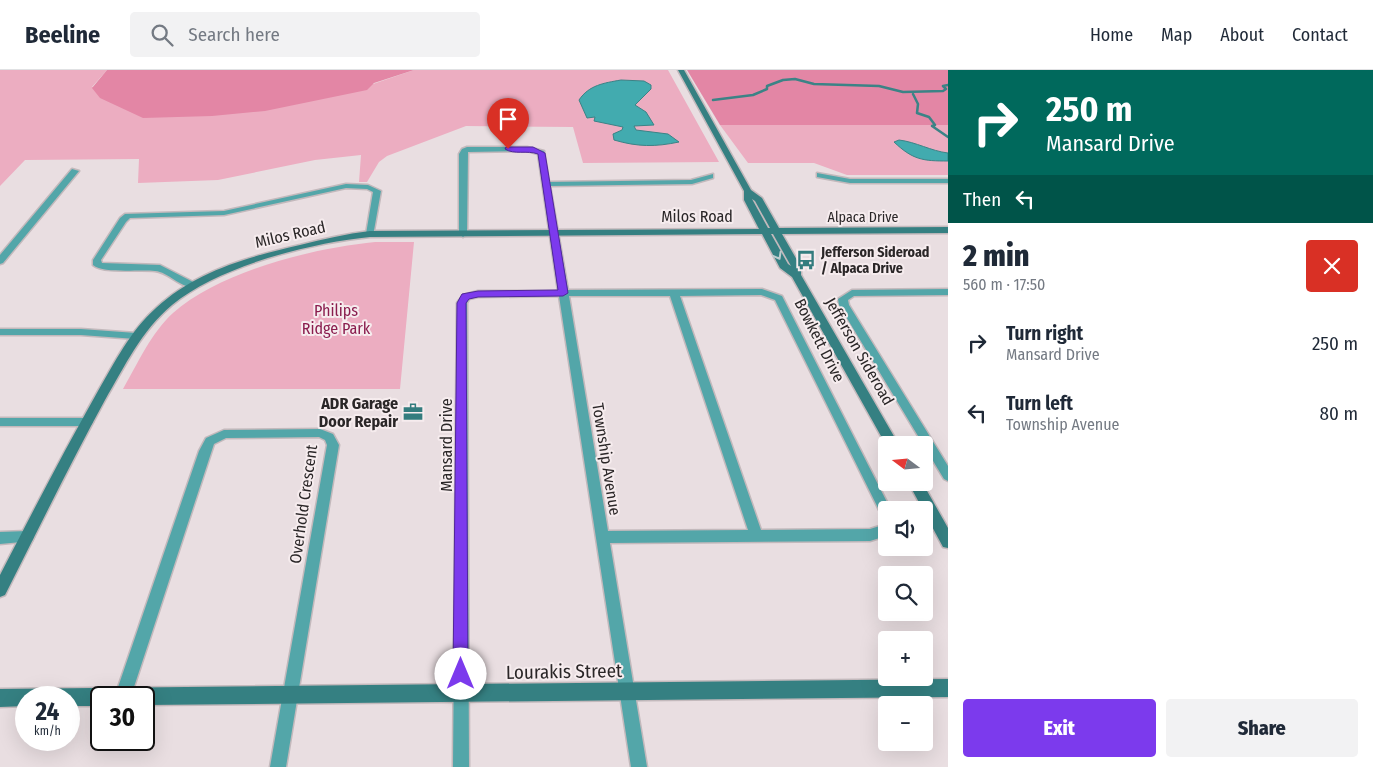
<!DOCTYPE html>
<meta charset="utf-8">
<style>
:root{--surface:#fff;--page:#f2f2f3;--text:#1f2937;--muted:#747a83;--line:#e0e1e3;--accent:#7c3aed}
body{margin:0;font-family:"Fira Sans Condensed",sans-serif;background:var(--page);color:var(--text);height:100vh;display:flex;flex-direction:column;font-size:19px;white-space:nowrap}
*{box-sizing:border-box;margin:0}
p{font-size:16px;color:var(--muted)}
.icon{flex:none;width:28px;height:28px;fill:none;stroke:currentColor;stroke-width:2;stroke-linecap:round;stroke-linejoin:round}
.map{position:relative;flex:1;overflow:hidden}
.sheet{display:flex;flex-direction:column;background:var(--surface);width:425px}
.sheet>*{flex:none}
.hud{background:#00695c;color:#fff;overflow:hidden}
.needle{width:32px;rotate:286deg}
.tools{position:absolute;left:878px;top:366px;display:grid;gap:10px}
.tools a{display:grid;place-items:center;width:55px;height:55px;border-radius:5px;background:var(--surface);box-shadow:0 5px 20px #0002;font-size:25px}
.speed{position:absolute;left:15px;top:616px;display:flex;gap:10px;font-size:25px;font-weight:700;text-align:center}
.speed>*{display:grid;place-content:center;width:65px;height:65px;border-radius:50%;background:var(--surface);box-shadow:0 5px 20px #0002;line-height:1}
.speed small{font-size:12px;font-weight:400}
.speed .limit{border:2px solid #111;border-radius:8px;background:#fff;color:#111}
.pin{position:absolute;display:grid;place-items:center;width:42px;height:42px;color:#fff;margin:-51px -21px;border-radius:50% 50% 50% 0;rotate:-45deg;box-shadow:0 0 5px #0007}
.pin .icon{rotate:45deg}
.me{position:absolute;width:55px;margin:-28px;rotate:0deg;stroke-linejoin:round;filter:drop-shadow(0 0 4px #0008)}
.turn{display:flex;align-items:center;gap:18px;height:105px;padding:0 15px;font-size:22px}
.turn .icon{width:65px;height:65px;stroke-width:2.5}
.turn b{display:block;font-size:35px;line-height:42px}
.then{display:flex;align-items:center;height:48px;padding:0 15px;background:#0003;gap:10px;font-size:19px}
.round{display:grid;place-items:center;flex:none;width:52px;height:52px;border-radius:5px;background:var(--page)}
.overview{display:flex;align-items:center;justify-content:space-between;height:85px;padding:0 15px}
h1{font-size:30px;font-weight:800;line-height:38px}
.action{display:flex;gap:10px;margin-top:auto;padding:10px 15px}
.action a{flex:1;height:58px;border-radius:5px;background:var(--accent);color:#fff;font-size:20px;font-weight:800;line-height:58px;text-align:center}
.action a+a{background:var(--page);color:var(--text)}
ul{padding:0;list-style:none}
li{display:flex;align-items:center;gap:15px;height:70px;padding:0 15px}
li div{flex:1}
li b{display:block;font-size:19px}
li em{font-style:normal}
header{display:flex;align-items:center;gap:30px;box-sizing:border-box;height:70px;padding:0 25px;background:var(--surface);border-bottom:1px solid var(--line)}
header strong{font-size:24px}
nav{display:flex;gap:28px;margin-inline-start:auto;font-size:18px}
.search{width:350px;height:45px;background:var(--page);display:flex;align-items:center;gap:12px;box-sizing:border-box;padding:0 18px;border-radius:5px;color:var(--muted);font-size:19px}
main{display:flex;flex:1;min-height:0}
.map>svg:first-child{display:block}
.green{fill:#ecadc1}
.forest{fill:#e386a5}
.water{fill:#42abaf;stroke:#3b8386}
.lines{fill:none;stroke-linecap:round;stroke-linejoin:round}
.stream{stroke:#3b8386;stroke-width:2.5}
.street-casing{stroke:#c3b9bc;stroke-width:3}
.secondary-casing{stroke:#c3b9bc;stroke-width:3}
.street{fill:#53a6a9;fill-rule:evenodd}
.secondary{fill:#358082;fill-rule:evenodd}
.oneway{stroke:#bcccce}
.route{fill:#7c3aed;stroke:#51269a}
.labels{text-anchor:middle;stroke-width:4;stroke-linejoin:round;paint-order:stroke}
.far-street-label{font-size:14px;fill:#2a2627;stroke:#f6ecee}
.far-poi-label{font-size:14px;font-weight:bold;fill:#2a2627;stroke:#f6ecee;text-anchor:start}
.street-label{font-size:16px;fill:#2a2627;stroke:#f6ecee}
.park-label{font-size:16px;fill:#8a1d4e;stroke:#f6ecee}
.poi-label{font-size:16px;font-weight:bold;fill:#2a2627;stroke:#f6ecee;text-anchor:end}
.near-street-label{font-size:19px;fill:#2a2627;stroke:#f6ecee}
</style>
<header>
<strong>Beeline</strong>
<div class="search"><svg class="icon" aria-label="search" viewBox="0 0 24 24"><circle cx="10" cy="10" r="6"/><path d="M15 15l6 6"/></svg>Search here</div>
<nav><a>Home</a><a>Map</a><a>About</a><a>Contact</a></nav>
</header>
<main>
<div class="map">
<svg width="948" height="697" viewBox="0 0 948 697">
<rect width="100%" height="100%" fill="#e9dee1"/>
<g class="green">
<path d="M0 0H107L92 17 373 14 414 0H668L719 92 583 93 573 57 466 56 387 86 379 92 367 112H359L361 85 315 90 218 110 138 113 139 89 25 90 0 116Z"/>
<path d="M720 55H948V105H847L814 93H748Z"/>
<path d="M375 172H414L400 319H123C138 293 151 263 173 243 220 201 314 178 375 172Z"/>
</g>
<g class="forest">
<path d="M107 0H414L374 13 367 20 265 41 212 46 143 48 100 28 92 18Z"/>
<path d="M687 0H948V55H720Z"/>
</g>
<g class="water">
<path d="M621 10 644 11 651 15V19L635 35 646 42 654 55 634 56 636 60 668 64 679 72C655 77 638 77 614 70L613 64 622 60 623 57 594 51 595 47 587 48 579 30C589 15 604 13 621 10Z"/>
<path d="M899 70C916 72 931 81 948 83V91C923 91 913 90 894 72Z"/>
</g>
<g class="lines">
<g class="stream">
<path d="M913 24 918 34 917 43 929 47 935 55 932 56 948 67"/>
<path d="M713 30 753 25 767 19V16L783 10 795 9 814 14 879 16 903 22 943 21 946 19 943 16 948 15"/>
</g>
<defs>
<g id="street">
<path d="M467 77H527L544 81 549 112 691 110 713 104V108L692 114 550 116 568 220 762 219 782 226 891 440H886V447L882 446 775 230 761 225 680 226 761 460 870 459 886 454V466L870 471 610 473 647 697H631L559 226 478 227 469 229 467 233 469 697H453L457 233 463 225 478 221H558L538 84 527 81 468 82 467 164 463 167 459 164V84L462 79ZM569 226H670L748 460 608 461Z"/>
<path d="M72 99 79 101 3 193 0 194V185Z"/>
<path d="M817 103 850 109H948V113H850L817 107Z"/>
<path d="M346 114 368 115 381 121 373 166H367L366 164 373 122 367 119 346 118 224 145 130 148 126 152 101 190 102 193 160 195 195 213V217C181 219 169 202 155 201 140 199 104 204 93 195V190L120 148 125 144 224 141Z"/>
<path d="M948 219V225L854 226 848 230 849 235 948 396V411L944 409 839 235 838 229 852 220Z"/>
<path d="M0 259H81L136 263 141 266 136 269 81 265H0Z"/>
<path d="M0 348H87L91 349 93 352 91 355 87 356H0Z"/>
<path d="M320 359 333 364 339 375 286 697H270L327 375 325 370 319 367 226 368 214 374 131 626 130 628H116L115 626 199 381 206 368 224 360Z"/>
<path d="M27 461 32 463 34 467 32 471 0 474V462Z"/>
</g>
<g id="secondary">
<path d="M678 0H684L751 120 762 128 779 158 948 157V163L782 164 801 197V205L899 375H886L792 207 780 198 762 164 370 167C310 173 219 196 172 235 141 261 125 296 105 330 70 394 38 460 5 525L0 527V505C32 443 64 381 98 321 115 292 130 261 156 238 196 201 248 187 300 175 323 169 346 164 370 161L759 159 744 130V121ZM752 129 755 131 770 158H768ZM771 164H773L791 196 788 194Z"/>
<path d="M908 412H922L948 458V478L943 477Z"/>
<path d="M948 609V627L144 635V628H101V636H69V628H26V636L0 637V619Z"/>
</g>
</defs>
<use href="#street" class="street-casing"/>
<use href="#secondary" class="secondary-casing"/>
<use href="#street" class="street"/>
<use href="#secondary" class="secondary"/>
</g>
<defs><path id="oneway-chevron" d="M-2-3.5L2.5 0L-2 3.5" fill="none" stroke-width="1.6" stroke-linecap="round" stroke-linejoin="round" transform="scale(1.25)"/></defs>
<use class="oneway" href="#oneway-chevron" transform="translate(778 186) rotate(61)"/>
<path class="route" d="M506 77H533L545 83 568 223 563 226 478 227 469 229 466 233 468 604 466 609 461 611 455 609 453 604 457 233 462 224 478 221 558 220 538 84C527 80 514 85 505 79Z"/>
<defs>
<symbol id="bus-bare" viewBox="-9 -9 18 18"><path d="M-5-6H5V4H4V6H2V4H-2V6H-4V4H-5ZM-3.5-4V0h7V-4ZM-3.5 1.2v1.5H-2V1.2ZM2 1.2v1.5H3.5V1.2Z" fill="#337c7e" stroke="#f6ecee" stroke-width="2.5" paint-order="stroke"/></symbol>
<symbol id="office-bare" viewBox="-9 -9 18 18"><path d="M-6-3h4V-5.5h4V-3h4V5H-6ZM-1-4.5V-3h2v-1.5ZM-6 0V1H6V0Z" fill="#337c7e" stroke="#f6ecee" stroke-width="2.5" paint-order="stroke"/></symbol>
</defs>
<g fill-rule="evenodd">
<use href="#bus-bare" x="792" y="176" width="28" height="28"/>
<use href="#office-bare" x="399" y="328" width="28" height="28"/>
</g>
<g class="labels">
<g class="far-street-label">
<text x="863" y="152">Alpaca Drive</text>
</g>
<g class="far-poi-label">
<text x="821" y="187">Jefferson Sideroad<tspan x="821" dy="16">/ Alpaca Drive</tspan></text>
</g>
<g class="street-label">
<text x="697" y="152">Milos Road</text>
<text transform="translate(290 164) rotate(-13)" y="6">Milos Road</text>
<text transform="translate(820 270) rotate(63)" y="6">Bowkett Drive</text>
<text transform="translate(860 281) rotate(60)" y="6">Jefferson Sideroad</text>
<text transform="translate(446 375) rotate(-90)" y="6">Mansard Drive</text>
<text transform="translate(607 389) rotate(81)" y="6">Township Avenue</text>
<text transform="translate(303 434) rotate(-82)" y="6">Overhold Crescent</text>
</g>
<g class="park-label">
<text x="336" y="246">Philips<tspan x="336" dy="18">Ridge Park</tspan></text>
</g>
<g class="poi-label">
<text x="398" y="339">ADR Garage<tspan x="398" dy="18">Door Repair</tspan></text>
</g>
<g class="near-street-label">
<text transform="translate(564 601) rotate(-1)" y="7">Lourakis Street</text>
</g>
</g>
</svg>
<div class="tools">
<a><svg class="needle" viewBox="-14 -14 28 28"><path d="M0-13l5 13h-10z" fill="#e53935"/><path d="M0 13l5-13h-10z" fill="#747a83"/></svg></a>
<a><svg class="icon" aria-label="sound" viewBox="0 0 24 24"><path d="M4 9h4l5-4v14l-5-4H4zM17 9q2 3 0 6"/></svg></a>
<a><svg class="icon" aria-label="search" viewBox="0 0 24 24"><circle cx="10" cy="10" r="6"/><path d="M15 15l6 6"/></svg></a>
<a>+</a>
<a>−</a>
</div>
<div class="speed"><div>24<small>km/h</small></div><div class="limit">30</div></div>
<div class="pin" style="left:508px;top:79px;background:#d93025"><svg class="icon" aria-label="arrive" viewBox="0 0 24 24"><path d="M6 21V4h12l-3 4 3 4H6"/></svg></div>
<svg class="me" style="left:461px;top:604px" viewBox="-20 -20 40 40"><circle r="19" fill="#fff"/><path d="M0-13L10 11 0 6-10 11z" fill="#7c3aed"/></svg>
</div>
<section class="sheet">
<div class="hud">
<div class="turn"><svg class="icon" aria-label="right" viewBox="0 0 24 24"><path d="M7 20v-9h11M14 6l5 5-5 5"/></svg><div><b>250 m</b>Mansard Drive</div></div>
<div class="then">Then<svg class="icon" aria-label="left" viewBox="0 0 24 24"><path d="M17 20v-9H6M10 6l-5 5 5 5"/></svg></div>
</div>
<div class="overview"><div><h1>2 min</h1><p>560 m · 17:50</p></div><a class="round" style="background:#d93025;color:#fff"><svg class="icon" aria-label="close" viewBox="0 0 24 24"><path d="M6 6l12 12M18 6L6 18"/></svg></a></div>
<ul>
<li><svg class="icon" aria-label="right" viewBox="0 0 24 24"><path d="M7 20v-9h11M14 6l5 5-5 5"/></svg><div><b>Turn right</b><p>Mansard Drive</p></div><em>250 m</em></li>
<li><svg class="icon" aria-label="left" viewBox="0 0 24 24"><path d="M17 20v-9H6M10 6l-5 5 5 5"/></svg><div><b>Turn left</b><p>Township Avenue</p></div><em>80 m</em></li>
</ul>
<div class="action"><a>Exit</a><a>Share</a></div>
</section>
</main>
